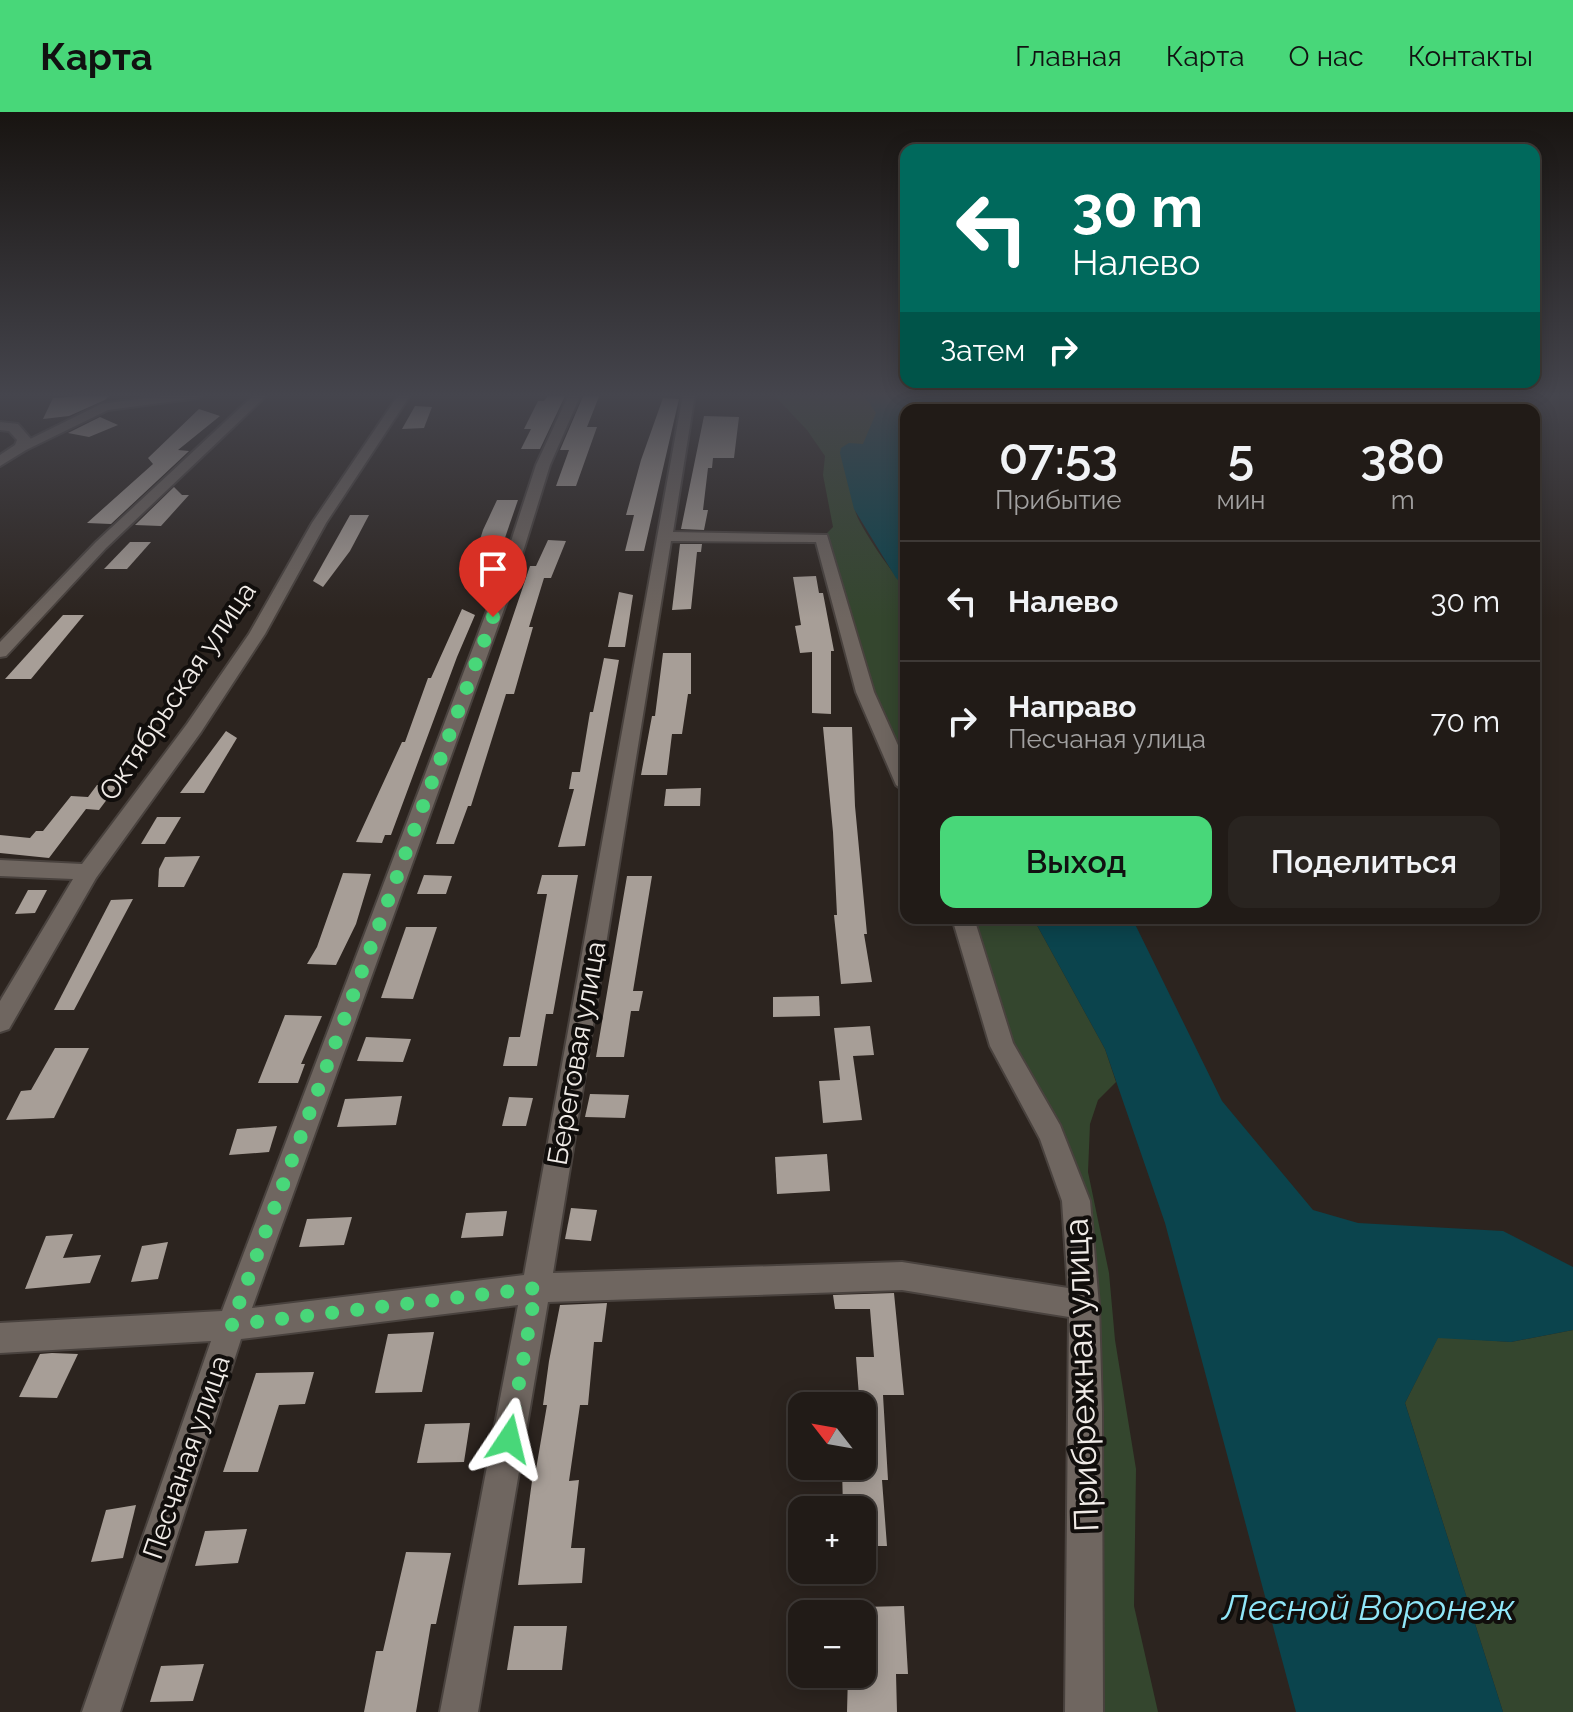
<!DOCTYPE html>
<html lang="ru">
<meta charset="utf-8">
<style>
:root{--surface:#211b17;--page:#292420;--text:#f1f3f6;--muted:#a2a1a1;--line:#3e3936;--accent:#48d779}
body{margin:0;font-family:Raleway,sans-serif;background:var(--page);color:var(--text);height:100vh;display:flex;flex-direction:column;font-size:30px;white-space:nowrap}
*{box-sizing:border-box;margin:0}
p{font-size:26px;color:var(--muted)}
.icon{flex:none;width:44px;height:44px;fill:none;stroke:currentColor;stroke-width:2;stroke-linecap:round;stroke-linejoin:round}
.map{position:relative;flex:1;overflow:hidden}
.side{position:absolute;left:900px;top:292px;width:640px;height:520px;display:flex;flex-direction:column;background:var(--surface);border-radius:16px;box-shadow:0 4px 20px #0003,0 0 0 2px var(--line)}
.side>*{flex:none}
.banner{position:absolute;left:900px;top:32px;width:640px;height:244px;border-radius:16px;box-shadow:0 4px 20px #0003,0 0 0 2px var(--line);background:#00695c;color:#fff;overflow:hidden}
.needle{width:52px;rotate:301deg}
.fabs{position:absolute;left:788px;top:1280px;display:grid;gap:16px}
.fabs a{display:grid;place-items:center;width:88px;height:88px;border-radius:16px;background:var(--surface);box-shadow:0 4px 20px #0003,0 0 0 2px var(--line);font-size:40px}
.pin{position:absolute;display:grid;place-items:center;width:68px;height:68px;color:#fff;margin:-82px -34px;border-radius:50% 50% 50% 0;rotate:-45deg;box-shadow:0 0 8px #0007}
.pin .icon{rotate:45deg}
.me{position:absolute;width:88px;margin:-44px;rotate:10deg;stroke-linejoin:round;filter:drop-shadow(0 0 6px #0008)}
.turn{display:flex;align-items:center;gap:28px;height:168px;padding:0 40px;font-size:36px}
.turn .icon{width:104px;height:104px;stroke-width:2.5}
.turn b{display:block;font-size:56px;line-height:68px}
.then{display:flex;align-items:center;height:76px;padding:0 40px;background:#0003;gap:16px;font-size:30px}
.eta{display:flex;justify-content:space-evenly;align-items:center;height:136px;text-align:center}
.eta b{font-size:48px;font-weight:600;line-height:56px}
.action{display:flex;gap:16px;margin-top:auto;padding:16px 40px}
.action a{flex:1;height:92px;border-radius:16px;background:var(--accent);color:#111;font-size:32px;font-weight:600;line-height:92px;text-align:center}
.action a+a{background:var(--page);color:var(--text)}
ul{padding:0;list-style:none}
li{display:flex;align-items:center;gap:24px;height:120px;padding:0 40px;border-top:2px solid var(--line)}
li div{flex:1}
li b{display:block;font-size:30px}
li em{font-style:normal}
header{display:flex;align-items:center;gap:48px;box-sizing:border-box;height:112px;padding:0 40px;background:var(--accent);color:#111}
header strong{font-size:38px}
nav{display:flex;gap:44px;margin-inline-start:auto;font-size:28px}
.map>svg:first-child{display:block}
.green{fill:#34462e}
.water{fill:#0b444d}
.building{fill:#a79e97}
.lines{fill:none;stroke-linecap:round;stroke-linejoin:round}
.street-casing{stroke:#49423e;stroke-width:4}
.secondary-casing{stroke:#49423e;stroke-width:4}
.street{fill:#6f6660;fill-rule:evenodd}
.secondary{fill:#6f6660;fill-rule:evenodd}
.route{stroke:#48d779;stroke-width:14;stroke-dasharray:0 25.2}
.labels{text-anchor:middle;stroke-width:8;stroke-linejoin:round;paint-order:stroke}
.street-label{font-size:28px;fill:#f0ebe7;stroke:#110e0c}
.near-street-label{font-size:34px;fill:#f0ebe7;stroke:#110e0c}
.near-water-label{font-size:36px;font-style:italic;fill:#90e7f9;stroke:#110e0c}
</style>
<header>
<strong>Карта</strong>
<nav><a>Главная</a><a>Карта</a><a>О нас</a><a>Контакты</a></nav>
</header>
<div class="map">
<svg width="1573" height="1600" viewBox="0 0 1573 1600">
<rect width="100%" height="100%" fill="#2c241f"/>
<g class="green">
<path d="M773 282H863L877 301C869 320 850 379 855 398 858 413 894 464 906 476V673L895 650 822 426 833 415 823 363 825 344 807 318Z"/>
<path d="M963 806H1033L1105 937 1116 970 1098 988 1090 1012 1088 1060 1109 1161 1115 1228 1136 1357 1134 1494 1158 1600H1084L1076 1089 1002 934Z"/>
<path d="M1573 1218V1600H1503L1405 1291 1438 1225 1511 1230Z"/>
</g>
<g class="water">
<path d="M863 282H941L943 298H906V476L896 466 854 397 840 341 841 336 849 331 863 332 876 301Z"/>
<path d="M1033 806H1132L1222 989 1313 1098 1358 1111 1503 1119 1573 1155V1218L1511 1230 1438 1226 1405 1291 1503 1600H1296L1165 1111 1105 937Z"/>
</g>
<g class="building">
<path d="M111 282 105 288 69 304 43 307 53 286Z"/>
<path d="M549 282H566L540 337H521L531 317H524L538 289H544Z"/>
<path d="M584 282H600L587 315H597L576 374H556L569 338H560Z"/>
<path d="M663 286 679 287 644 439H625L634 403H626L641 348Z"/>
<path d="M415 294 432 295 424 316 402 317Z"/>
<path d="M199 297 220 304 178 338 189 339 188 340 111 412 87 411 153 352 148 346Z"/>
<path d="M704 304 739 305 734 346H713L712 356H708L703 398H708L704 418 681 417Z"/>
<path d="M100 305 118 313 89 325 68 321Z"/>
<path d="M174 375 182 383H189L161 414 135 413Z"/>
<path d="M497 388H518L488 475H465L483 418Z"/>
<path d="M350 403H369L350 439 323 475 313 469Z"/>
<path d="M548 428 566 429 551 466H544L529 515H533L514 582H506L471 694H468L454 732H436L530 454H536Z"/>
<path d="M130 430H151L127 457H104Z"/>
<path d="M680 432H702L701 440H697L691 497 672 498Z"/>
<path d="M816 464 819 481H823L834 539H831V602L812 601V540L800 541 795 514 801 513 793 465Z"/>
<path d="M619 480 633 483 625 535H608Z"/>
<path d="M462 497 475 503 457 545 391 723H385L382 731 356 730 402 630H405L428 566H431Z"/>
<path d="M63 503H84L31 567H5Z"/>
<path d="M663 541H691V582H688L682 622H672L667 663H641L652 604H655Z"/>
<path d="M604 546 619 548 585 734 558 735 574 677H569L572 660H580L590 600H593Z"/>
<path d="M823 615H852L855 694 867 822H864L872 870 841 872 834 803H837L833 720Z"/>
<path d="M226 619 237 626 204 681H180Z"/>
<path d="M97 673 117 674 99 698 86 697 49 746 0 741V723L30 726 36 719H43L71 684 88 685Z"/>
<path d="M701 676 700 694H664L666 677Z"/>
<path d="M157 705H181L165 732H141Z"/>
<path d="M200 744 184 775H158L159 757 165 745Z"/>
<path d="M343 761 371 762 356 812 336 853 307 852 317 835Z"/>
<path d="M424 763 452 764 446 782H417Z"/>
<path d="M542 763H578L553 902H546L537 954H503L509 925H520L547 782H537Z"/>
<path d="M627 764H652L633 879H643L639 899H631L624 945H596Z"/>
<path d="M28 778H47L35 801 15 802Z"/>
<path d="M133 787 74 898H54L111 788Z"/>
<path d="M406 815H437L413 887 381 886Z"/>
<path d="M819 884 820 904 773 905V885Z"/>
<path d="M285 903 322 904 301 952H305L298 971H258Z"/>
<path d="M870 914 874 943 853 944 862 1008 823 1011 819 969 840 968 834 916Z"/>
<path d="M366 925 411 927 403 950 357 949Z"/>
<path d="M55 936H89L54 1006 6 1008 21 979 31 978Z"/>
<path d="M590 982 629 983 625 1006 585 1005Z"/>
<path d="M402 984 396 1013 337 1015 345 987Z"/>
<path d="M509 985 533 986 526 1014H502Z"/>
<path d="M277 1014 269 1040 229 1043 237 1017Z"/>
<path d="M827 1042 830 1079 777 1082 775 1045Z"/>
<path d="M571 1096 597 1098 591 1129 565 1127Z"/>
<path d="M507 1099 503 1124 461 1126 466 1101Z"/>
<path d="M352 1105 344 1133 299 1135 307 1107Z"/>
<path d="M73 1122 63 1146 101 1143 90 1171 25 1177 46 1124Z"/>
<path d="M168 1130 158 1167 131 1170 142 1134Z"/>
<path d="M894 1181 904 1283H883L888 1368H882L887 1434H862V1398H843L842 1354H862V1284H859L856 1245H874L870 1197H835L833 1183Z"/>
<path d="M607 1191 602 1230H594L588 1293H580L569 1369 579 1368 571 1436H585L582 1471 518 1473 532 1369H534L547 1293H543L549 1249 560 1193Z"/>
<path d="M434 1220 422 1280 375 1281 388 1222Z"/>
<path d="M52 1241 78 1242 57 1286 19 1285 40 1242Z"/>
<path d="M314 1260 305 1292 279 1293 258 1360H223L256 1261Z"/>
<path d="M470 1311 464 1350 417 1351 425 1312Z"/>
<path d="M136 1393 123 1446 91 1450 106 1398Z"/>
<path d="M247 1417 238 1451 195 1454 205 1419Z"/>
<path d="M406 1440 451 1441 436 1512H431L416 1600H364L376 1539H383Z"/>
<path d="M904 1494 908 1562H896L897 1600H847L848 1562H862V1495Z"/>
<path d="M514 1514H567L562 1558H507Z"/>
<path d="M204 1552 193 1589 150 1590 161 1554Z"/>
</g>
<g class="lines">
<defs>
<g id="street">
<path d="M175 282H204L198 286 108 298 26 338 14 335 101 292Z"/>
<path d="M255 282H268L106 436 6 544 0 545V530L96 430Z"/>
<path d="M399 282H411L326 411 265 522 201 620 96 766 9 917 0 920V889L73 767 0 764V748L82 752 187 612 249 522 312 411Z"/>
<path d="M569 282H581L550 353 512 475 252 1196 524 1163 683 282H695L673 420 827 423 874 580 906 651V680L896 673 856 580 816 430 671 429 553 1161 902 1150 1068 1176 1062 1089 1040 1027 990 934 952 806H974L1013 931 1060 1013 1090 1089 1099 1193 1102 1298 1103 1600H1065L1069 1205 902 1178 548 1190 478 1600H440L518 1193 241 1227 120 1600H82L211 1229 0 1241V1211L222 1199 496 475 536 353Z"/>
</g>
<path id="secondary" d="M0 310 18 312 31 327 26 338 0 354V343L15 333 17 328 9 319 0 318Z"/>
</defs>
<use href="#street" class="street-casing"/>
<use href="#secondary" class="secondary-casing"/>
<use href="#street" class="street"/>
<use href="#secondary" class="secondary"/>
</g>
<linearGradient id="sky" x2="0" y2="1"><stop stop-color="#181411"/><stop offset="0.56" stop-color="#45454d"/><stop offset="1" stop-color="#45454d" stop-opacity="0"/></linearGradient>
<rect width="1573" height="506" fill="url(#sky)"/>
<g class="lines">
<path class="route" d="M493 505 231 1213 536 1176 509 1327"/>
</g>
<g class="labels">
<g class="street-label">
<text transform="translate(177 579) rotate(-56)" y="10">Октябрьская улица</text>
<text transform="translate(576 941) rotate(-80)" y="10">Береговая улица</text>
<text transform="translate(186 1345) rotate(-71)" y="10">Песчаная улица</text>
</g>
<g class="near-street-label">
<text transform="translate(1081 1263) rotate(-92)" y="12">Прибрежная улица</text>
</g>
<g class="near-water-label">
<text x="1368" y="1508">Лесной Воронеж</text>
</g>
</g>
</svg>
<div class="fabs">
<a><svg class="needle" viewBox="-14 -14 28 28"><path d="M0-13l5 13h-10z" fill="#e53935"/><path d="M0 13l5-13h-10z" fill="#a2a1a1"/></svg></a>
<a>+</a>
<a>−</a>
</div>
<div class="pin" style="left:493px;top:505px;background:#d93025"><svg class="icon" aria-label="arrive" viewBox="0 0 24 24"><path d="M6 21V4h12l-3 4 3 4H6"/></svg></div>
<svg class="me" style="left:509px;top:1327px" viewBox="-20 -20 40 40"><path d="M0-17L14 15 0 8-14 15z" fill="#48d779" stroke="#fff" stroke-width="4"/></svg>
<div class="banner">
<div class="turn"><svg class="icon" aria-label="left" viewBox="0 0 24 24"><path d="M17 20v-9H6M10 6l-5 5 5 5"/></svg><div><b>30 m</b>Налево</div></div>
<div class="then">Затем<svg class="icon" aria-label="right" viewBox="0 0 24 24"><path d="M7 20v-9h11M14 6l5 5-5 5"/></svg></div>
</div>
<section class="side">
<div class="eta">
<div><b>07:53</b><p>Прибытие</p></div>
<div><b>5</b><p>мин</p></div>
<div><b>380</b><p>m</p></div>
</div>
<ul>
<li><svg class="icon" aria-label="left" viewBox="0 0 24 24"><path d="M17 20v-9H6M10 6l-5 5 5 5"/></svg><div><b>Налево</b></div><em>30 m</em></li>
<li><svg class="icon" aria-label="right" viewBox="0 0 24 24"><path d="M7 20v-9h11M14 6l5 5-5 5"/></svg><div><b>Направо</b><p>Песчаная улица</p></div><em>70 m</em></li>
</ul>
<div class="action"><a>Выход</a><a>Поделиться</a></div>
</section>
</div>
